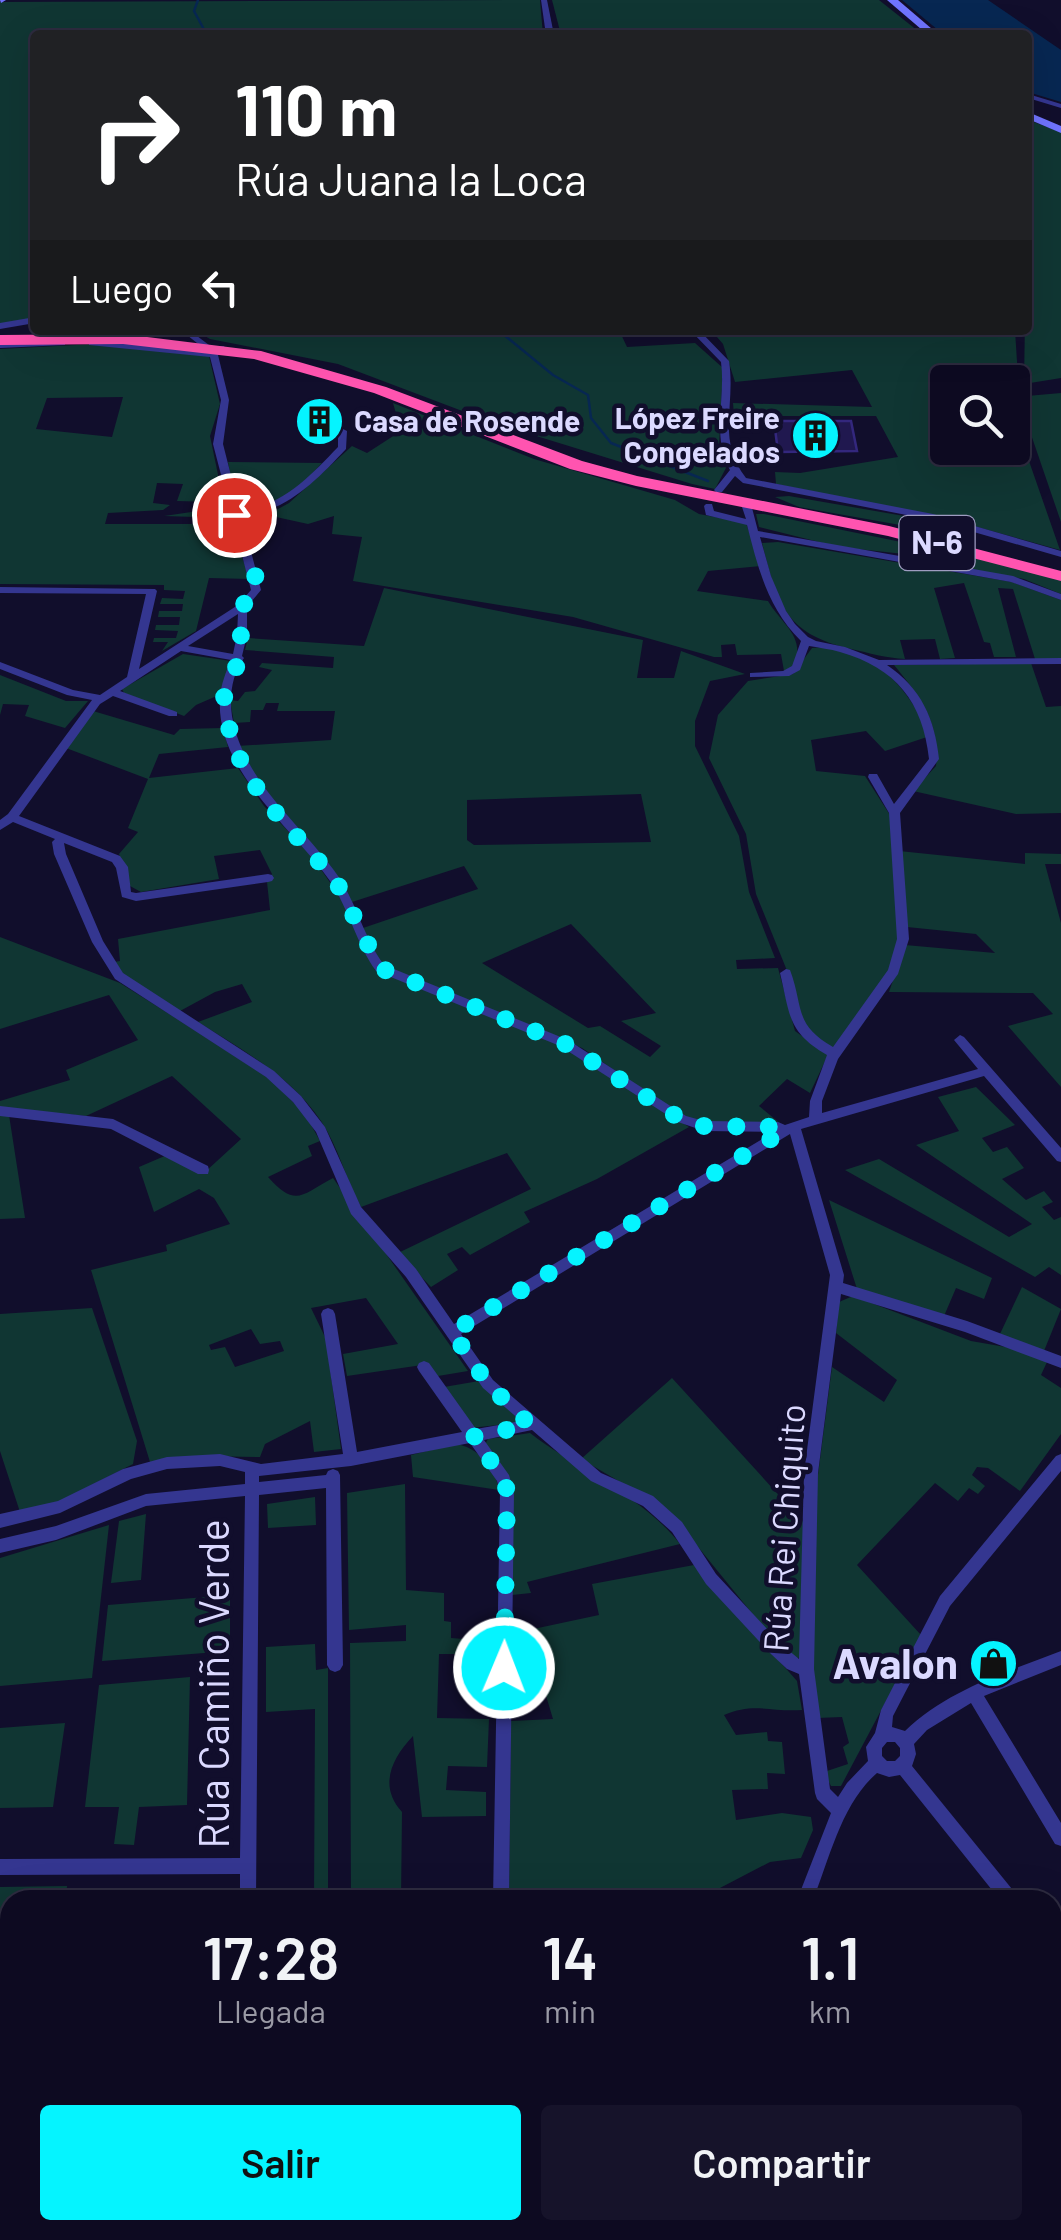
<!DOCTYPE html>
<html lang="es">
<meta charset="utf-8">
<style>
:root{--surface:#0d0a21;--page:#16132a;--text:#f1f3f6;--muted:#9a9aa5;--line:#2d2b3f;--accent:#05f4ff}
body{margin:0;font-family:Barlow,sans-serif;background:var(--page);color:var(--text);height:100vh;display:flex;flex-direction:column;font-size:38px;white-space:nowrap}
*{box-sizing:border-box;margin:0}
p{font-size:32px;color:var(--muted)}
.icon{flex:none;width:55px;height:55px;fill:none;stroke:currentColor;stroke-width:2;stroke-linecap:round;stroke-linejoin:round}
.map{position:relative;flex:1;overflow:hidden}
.drawer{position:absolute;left:0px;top:1890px;width:1062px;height:350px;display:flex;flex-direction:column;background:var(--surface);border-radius:30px 30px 0 0;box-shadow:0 10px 40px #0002,0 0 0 2px var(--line)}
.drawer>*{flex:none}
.top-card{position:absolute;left:30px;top:30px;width:1002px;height:305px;border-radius:10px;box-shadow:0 10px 40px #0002,0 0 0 2px var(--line);background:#202124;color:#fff;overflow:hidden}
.buttons{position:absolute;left:930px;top:365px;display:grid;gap:20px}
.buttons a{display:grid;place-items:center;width:100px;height:100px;border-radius:10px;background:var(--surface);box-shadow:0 10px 40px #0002,0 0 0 2px var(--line);font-size:50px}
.pin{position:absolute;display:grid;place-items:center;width:85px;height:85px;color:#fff;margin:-42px;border:5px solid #fff;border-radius:50%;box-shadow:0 2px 10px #0007}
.me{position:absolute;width:110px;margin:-55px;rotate:1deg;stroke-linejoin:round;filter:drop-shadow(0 0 8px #0008)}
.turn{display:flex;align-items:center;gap:35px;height:210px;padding:0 40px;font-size:45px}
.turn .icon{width:130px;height:130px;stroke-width:2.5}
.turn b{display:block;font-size:70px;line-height:85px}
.then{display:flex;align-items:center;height:95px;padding:0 40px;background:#0003;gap:20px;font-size:38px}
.eta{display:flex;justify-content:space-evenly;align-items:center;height:170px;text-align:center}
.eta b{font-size:60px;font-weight:600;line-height:70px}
.primary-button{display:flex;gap:20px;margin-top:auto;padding:20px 40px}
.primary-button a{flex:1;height:115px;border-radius:10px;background:var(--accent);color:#111;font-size:40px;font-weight:600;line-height:115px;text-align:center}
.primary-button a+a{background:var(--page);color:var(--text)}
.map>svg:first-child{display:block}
.green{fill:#103633;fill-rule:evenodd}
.water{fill:#072752}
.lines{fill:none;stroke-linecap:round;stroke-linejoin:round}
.stream{stroke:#072752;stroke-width:2.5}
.building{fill:#20184f;stroke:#33277d;stroke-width:2.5}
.street{fill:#343690;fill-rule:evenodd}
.secondary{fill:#7074ff;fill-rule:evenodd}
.highway{fill:#ff54b0;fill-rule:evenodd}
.street-bridge{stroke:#343690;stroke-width:10}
.route{stroke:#05f4ff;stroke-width:18;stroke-dasharray:0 32.4}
.labels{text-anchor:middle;stroke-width:9;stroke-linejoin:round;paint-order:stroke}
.far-poi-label{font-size:30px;font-weight:bold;fill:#dbd9ff;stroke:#110e2c;text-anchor:end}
.shield{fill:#110e2c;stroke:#9e9cc0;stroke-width:2.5}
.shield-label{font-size:32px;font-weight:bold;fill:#dbd9ff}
.street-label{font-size:35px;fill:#dbd9ff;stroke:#110e2c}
.near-poi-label{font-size:42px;font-weight:bold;fill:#dbd9ff;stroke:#110e2c;text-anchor:end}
.near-street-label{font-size:42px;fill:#dbd9ff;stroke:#110e2c}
</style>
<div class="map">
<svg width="1061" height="2240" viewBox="0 0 1061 2240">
<rect width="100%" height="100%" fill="#110e2c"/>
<g class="green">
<path d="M540 0 543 35H98L96 31 35 35V318L0 324V2Z"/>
<path d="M552 0H879L923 35H561Z"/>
<path d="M1028 120 1061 132V378L1024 384Z"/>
<path d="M158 330H619L627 347 695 343 723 368 719 447 727 466 715 489 692 484 494 423 338 364 210 339 200 333Z"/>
<path d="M711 330H1015L1022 441 1060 550 963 523 776 484 775 472 800 473 898 457 876 416H734L733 403 872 407 852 370 735 382 723 344ZM948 382H1012V448H948Z"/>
<path d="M95 344 209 356 220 404 210 436 227 518 164 516 212 509 213 502 177 501 183 484 157 483 153 503 170 505 163 510 108 513 105 524H230L250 579 209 578 196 631 162 651 168 642H153L154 638H176L178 631 155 630 156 625H179L180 617H158L159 611H182L183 604H160L162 598 183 599 185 591 164 590V585L0 584V349ZM123 397 112 437 36 429 47 398Z"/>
<path d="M1061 393V522L1024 414 1027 396Z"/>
<path d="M393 403 534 459 675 500 699 514 746 523 761 566 708 571 697 591 768 601C783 626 806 636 794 667L784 671 781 654 737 655 735 644 721 645 722 657H714L573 617 353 581 362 537 332 534 334 516 308 524 267 515 289 503 352 446 367 453 401 431Z"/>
<path d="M228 462 322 463C300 487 272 514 237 510Z"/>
<path d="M789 496 904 516 920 523 917 528 799 507 775 497Z"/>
<path d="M756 514H764L911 544 904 554 839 547 759 527Z"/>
<path d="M778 542 1012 582 1061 600V659H1035L1013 589 998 588 1016 657H994L990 643 984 642 964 583 934 588 955 658 940 659 935 639 900 640 905 659C886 658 869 653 851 649 784 633 778 605 762 543Z"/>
<path d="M926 548 974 556 1061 580V594L1024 579 928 561Z"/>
<path d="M384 588 643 640 637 678H674L681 651 745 674 710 681 695 721V746L739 836 749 892 775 958 736 960 737 969 778 968 795 1031 828 1055 810 1093 787 1079 759 1106 781 1124 703 1122 680 1115 582 1048 393 973 374 956 363 928 478 889 464 866 352 902 263 793 237 746 331 740 335 711H277L279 703H266L263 710H251L250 722 234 723 230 700 238 701 245 692 255 691 272 670 259 667 262 663 333 668 334 657 245 650 248 638 364 646ZM641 794 651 842 474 845 467 840V800ZM571 924 656 1013 621 1021 661 1046 650 1057 600 1026 588 1028 482 963Z"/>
<path d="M812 648C869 641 910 689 930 736L885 751 866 731 811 740 816 771 865 776 890 815 900 946 888 976 833 1050 802 1030 794 988 756 894 746 834 709 758 718 715 748 681 793 674Z"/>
<path d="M183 654 231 661 219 695 196 705 184 716 124 693 122 689Z"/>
<path d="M1031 663 1046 707 1061 706V813L1016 814 913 791 936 766C940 722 921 698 894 665Z"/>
<path d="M0 675 66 701H88L65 728 25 716 29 705 3 704 0 715Z"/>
<path d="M93 711 174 735 180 729 223 728 228 747 159 754 149 778 238 768 264 806 311 855 347 907 375 970 553 1041 689 1127 597 1179 524 1212 530 1222 470 1255 462 1247 447 1254 458 1270 431 1287 398 1253 531 1189 507 1153 361 1207C346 1180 338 1146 321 1121 291 1076 242 1050 198 1022L252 1002 242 984 215 992 180 1011 123 975 114 962 120 961 118 939 270 910 267 882 272 874 260 850 214 856 219 879 141 892 130 886 119 854 138 832 128 828 148 779 66 748Z"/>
<path d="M899 851 1025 864V853L1061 854V864H1045L1061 923V1087L1008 1026 1053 1014 1033 993 889 992 905 945 995 953 976 934 907 927Z"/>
<path d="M0 937 120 983 174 1017 270 1079 305 1114 320 1141 308 1146 312 1156 268 1177C296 1208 301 1195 333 1178L468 1371 438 1376 429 1364 347 1376 343 1354 398 1344 366 1298 311 1308 326 1339 341 1449 314 1452 310 1421 265 1444 260 1457 199 1456 150 1462 91 1270 167 1251 166 1245 230 1224 214 1198 199 1189 154 1212 139 1167 167 1155 205 1172 241 1139 172 1076 86 1116 0 1108V1101L70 1080 66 1070 138 1040 109 995 0 1029ZM251 1329 260 1344 280 1341 284 1351 235 1367 225 1347 211 1350 209 1345Z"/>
<path d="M976 1087 1015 1125 982 1138 993 1152 1007 1147 1024 1168 1002 1179 1026 1200 1044 1191 1053 1202 1042 1207 1054 1220 1061 1217V1275L1049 1267 1035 1277 845 1170 879 1159 1009 1237 1032 1224 916 1145 959 1131 938 1097Z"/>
<path d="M0 1115H9L25 1218 0 1219Z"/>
<path d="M829 1200 992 1278 984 1299 956 1288 944 1316 857 1289Z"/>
<path d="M1022 1287 1061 1309 1044 1351 1000 1334Z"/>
<path d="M853 1296 971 1341 1017 1349 1047 1362 1041 1375 1061 1388V1434L1020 1491 988 1468 977 1467 972 1475 985 1486 978 1494 969 1488 958 1501 935 1483 857 1565 921 1635 841 1786H831L824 1772 848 1764 843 1747 849 1743 842 1717 817 1718 812 1687 815 1498 832 1367 884 1402 897 1380 836 1333 839 1302Z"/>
<path d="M92 1308 137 1441 133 1464 54 1504 20 1512 0 1451V1314Z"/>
<path d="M672 1378 807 1526 801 1656 797 1659 777 1644 668 1510 581 1459Z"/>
<path d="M479 1381 519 1419 516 1423 470 1428 444 1387Z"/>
<path d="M530 1433C578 1470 644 1497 680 1544L527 1582 531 1593 512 1595 513 1497 484 1446 488 1439Z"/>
<path d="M455 1444C477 1446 495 1468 499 1490L413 1477 411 1455Z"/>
<path d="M405 1484 406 1590 444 1593V1621L451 1622V1638L464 1639 463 1654H439L437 1718 489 1719 487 1767 448 1766 446 1790 486 1792V1816L422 1817 413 1736C392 1758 378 1786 402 1812L401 1900H351L350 1643 406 1641V1625L349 1630 347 1493Z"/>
<path d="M315 1497 316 1525 268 1528 267 1504Z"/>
<path d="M146 1514 141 1580 111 1583 119 1521Z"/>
<path d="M109 1525 92 1678 0 1686V1558Z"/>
<path d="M694 1565 797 1681 802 1710C769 1712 754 1702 724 1715L736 1735 767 1732 768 1741 782 1742 785 1774 767 1773 768 1789 732 1790 736 1820 782 1813 811 1817 813 1830 801 1858 770 1862 697 1900H509L511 1721 553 1719 541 1679 511 1676 513 1667 537 1659 524 1631 599 1615 592 1584Z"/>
<path d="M230 1595V1651L102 1661 108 1605Z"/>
<path d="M315 1644 316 1670 328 1668V1900H314L315 1709 266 1712V1647Z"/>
<path d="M190 1677 187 1805 139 1807 134 1845 114 1844 119 1807H85L99 1685Z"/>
<path d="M65 1723 53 1807 0 1808V1728Z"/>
<path d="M67 1886 66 1900H10V2083L0 2080V1887Z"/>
<path d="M142 2230H375L380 2240H136Z"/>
</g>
<path class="water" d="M902 0H988L1061 50V102L1028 92V35H944Z"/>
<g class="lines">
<g class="stream">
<path d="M198 0 194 11 207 35"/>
<path d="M498 330 553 375 588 395 591 418 611 443 708 481"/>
</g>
</g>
<path class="building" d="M774 421H851L857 451 778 452Z"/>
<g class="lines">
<g class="street">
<path d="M541 0H547L554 35H546Z"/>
<path d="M1028 94 1061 104V108L1028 98Z"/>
<path d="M35 317V323L0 329V323Z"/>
<path d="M125 330H189L209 345 202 347 187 335 129 333Z"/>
<path d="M690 330H699L729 361C736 405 716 440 746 478L933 514 1061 551V557L932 520 743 483 735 476 722 492H716L714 490 730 470C711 436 726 398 721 362Z"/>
<path d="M62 340 65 341V345L0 348V342Z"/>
<path d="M92 340 212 352 218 346H224L225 348 218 355 229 400 223 444 240 511C283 506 310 476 338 447V433L330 429V411L334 408 338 411 339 427 347 431 346 449C316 481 287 511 242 517L261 590 247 607V635L242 656 244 658C232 674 229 696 232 716 244 784 301 823 338 876 357 904 364 938 384 965L568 1040 686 1116 704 1121 778 1122 785 1125 809 1117 810 1101 827 1055C787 1032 790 1014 780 973L786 969 790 970C804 1007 793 1024 833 1047L888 970 897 939 889 813 868 777 869 774H877L894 804 929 759C923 702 896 668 840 652 830 649 820 648 809 646L800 670 789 676 750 677V673L783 671 792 666 801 641C768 609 758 568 747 525L706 515 704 506 706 504H712L714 511 746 519 741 504 746 501 751 504 758 531 1013 576 1061 594V600L1011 582 760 537 771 576 786 611 795 624 808 637 816 641 845 647 879 660 1061 658V664L887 665C921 688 935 719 939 759L900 813 909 939 898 974 838 1059 822 1101V1113L978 1069 954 1040 960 1035 964 1037 1061 1148V1162L1057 1161 984 1076 801 1129 844 1275 843 1283 967 1321 1061 1356V1368L965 1332 841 1294 818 1473 814 1669 830 1789 838 1797 847 1783 868 1761 866 1747 875 1733 881 1710 940 1596 1056 1456 1061 1454V1471L950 1606 893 1716 892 1727 905 1731C947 1690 1007 1672 1061 1651V1665L984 1696 1061 1823V1846L1055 1844 971 1703 927 1730 914 1744 916 1754 912 1766 1016 1894 1018 1900H1000L900 1775 889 1777 877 1773C842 1803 830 1857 813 1900H797L831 1813 817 1799 815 1793 799 1674 787 1669 771 1654 706 1584 672 1532 643 1506 591 1481 532 1430 484 1440 509 1475 514 1492 509 1900H493L500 1492 497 1481 470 1443 351 1466 259 1476V1482L326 1475 328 1471 333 1469 338 1471 340 1475 343 1665 340 1670 335 1672 330 1670 327 1665 326 1488 259 1495 256 1900H240V1874L0 1875V1859L240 1858 245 1496 146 1506 56 1540 0 1553V1539L56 1526 146 1494 245 1484V1472L220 1466 167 1469 131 1479 60 1513 0 1528V1514L58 1501 123 1469 167 1457 220 1454 261 1464 343 1454 321 1314 323 1310 328 1308 333 1310 335 1314 357 1452 462 1432 419 1371 417 1367 419 1363 424 1361 429 1363 476 1429 521 1421 483 1388 406 1277 351 1214 316 1132 293 1102 266 1077 115 979 92 942 54 854 52 842 55 839 13 822 0 830V820L8 814 92 700 67 695 0 669V662L73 690 100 695 127 677 146 594 0 593V587L155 589 157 591 139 669 238 605 251 590 232 517 229 515 231 513 213 444 221 400 210 357 89 345V341ZM238 614 237 635 233 654 188 646ZM181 651 231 660C226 672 221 684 220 697 215 771 292 827 330 881 349 909 356 943 376 971L560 1046 678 1122 704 1131 774 1132 454 1324 416 1269 361 1207 325 1127 301 1096 274 1071 123 973 103 941 66 854 64 843 112 862 116 868 122 897 136 901 268 882 272 881 274 878 272 875 268 874 136 893 131 892 128 867 120 856 19 816 100 704 113 696 169 716H177V712L120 691ZM790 1134 830 1275 804 1473 799 1659 781 1644 716 1574 682 1522 653 1496 601 1473 493 1380 461 1334ZM887 1742H895L900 1748V1756L895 1761H887L882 1756V1748Z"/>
<path d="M0 1106 113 1119 208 1166 209 1170 208 1174H198L111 1129 0 1116Z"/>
<path d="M1052 1947 1061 1953V1974L1052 1969Z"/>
<path d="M1061 2009V2028L1052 2032V2014Z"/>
<path d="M0 2095 10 2096V2114L0 2113Z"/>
<path d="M508 2230H532C526 2240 514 2240 501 2240L504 2234Z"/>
<path d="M534 2230H555L560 2240H539Z"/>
<path d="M730 2230H764L768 2240H749L748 2238 746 2240H723Z"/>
</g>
<g class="secondary">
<path d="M0 0H6L1 3Z"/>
<path d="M887 0H898L939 35H928Z"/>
<path d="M1028 112 1061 126V133L1028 119Z"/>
</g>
<path class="highway" d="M123 334 261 351 386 387 582 461 637 476 889 526 1061 571V581L888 536 636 486 570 469 374 393 254 359 123 344 0 345V335Z"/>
<path class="street-bridge" d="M917 549 927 528"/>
</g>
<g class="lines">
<path class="route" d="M234 515 258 584 242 607 240 658 224 696 232 745 262 797 336 881 380 968 564 1043 682 1120 704 1126 778 1127 784 1131 452 1332 488 1384 530 1425 472 1437 504 1478 507 1492 504 1668"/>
</g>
<defs>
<symbol id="building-disc" viewBox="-11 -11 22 22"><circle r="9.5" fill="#05f4ff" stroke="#110e2c"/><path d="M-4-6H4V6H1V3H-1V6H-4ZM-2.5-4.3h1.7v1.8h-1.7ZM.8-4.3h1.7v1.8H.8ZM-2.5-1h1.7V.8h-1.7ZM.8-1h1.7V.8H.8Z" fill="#111"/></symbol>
<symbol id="shop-disc" viewBox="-11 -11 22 22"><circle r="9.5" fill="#05f4ff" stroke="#110e2c"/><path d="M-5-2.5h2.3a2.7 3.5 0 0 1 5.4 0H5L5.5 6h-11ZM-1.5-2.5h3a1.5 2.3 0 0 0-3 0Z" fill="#111"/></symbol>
</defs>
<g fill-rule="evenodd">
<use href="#building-disc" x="292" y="394" width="55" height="55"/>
<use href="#building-disc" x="788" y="408" width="55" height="55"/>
<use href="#shop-disc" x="966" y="1636" width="55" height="55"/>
</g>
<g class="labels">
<g class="far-poi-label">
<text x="780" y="429">López Freire<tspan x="780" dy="34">Congelados</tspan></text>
<text x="354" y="432" text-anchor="start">Casa de Rosende</text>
</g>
<rect class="shield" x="899.5" y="516" width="75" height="54" rx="8"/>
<g class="shield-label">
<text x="937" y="554">N-6</text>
</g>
<g class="street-label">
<text transform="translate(785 1528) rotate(-86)" y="12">Rúa Rei Chiquito</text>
</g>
<g class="near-poi-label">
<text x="958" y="1679">Avalon</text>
</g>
<g class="near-street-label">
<text transform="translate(214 1684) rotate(-90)" y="15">Rúa Camiño Verde</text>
</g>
</g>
</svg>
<div class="buttons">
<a><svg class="icon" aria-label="search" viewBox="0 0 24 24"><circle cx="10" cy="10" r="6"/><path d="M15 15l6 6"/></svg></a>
</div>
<div class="pin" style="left:234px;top:515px;background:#d93025"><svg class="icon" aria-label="arrive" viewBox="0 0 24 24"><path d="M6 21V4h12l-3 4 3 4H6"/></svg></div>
<svg class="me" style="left:504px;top:1668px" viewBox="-20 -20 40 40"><circle r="17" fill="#05f4ff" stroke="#fff" stroke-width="3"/><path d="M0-11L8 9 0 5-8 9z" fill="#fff"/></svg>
<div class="top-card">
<div class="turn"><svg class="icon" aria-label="right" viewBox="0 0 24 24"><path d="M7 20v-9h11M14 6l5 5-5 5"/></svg><div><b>110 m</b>Rúa Juana la Loca</div></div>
<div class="then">Luego<svg class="icon" aria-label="left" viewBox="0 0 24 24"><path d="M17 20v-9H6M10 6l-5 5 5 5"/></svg></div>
</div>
<section class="drawer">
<div class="eta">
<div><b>17:28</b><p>Llegada</p></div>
<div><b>14</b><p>min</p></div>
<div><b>1.1</b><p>km</p></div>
</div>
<div class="primary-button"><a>Salir</a><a>Compartir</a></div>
</section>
</div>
